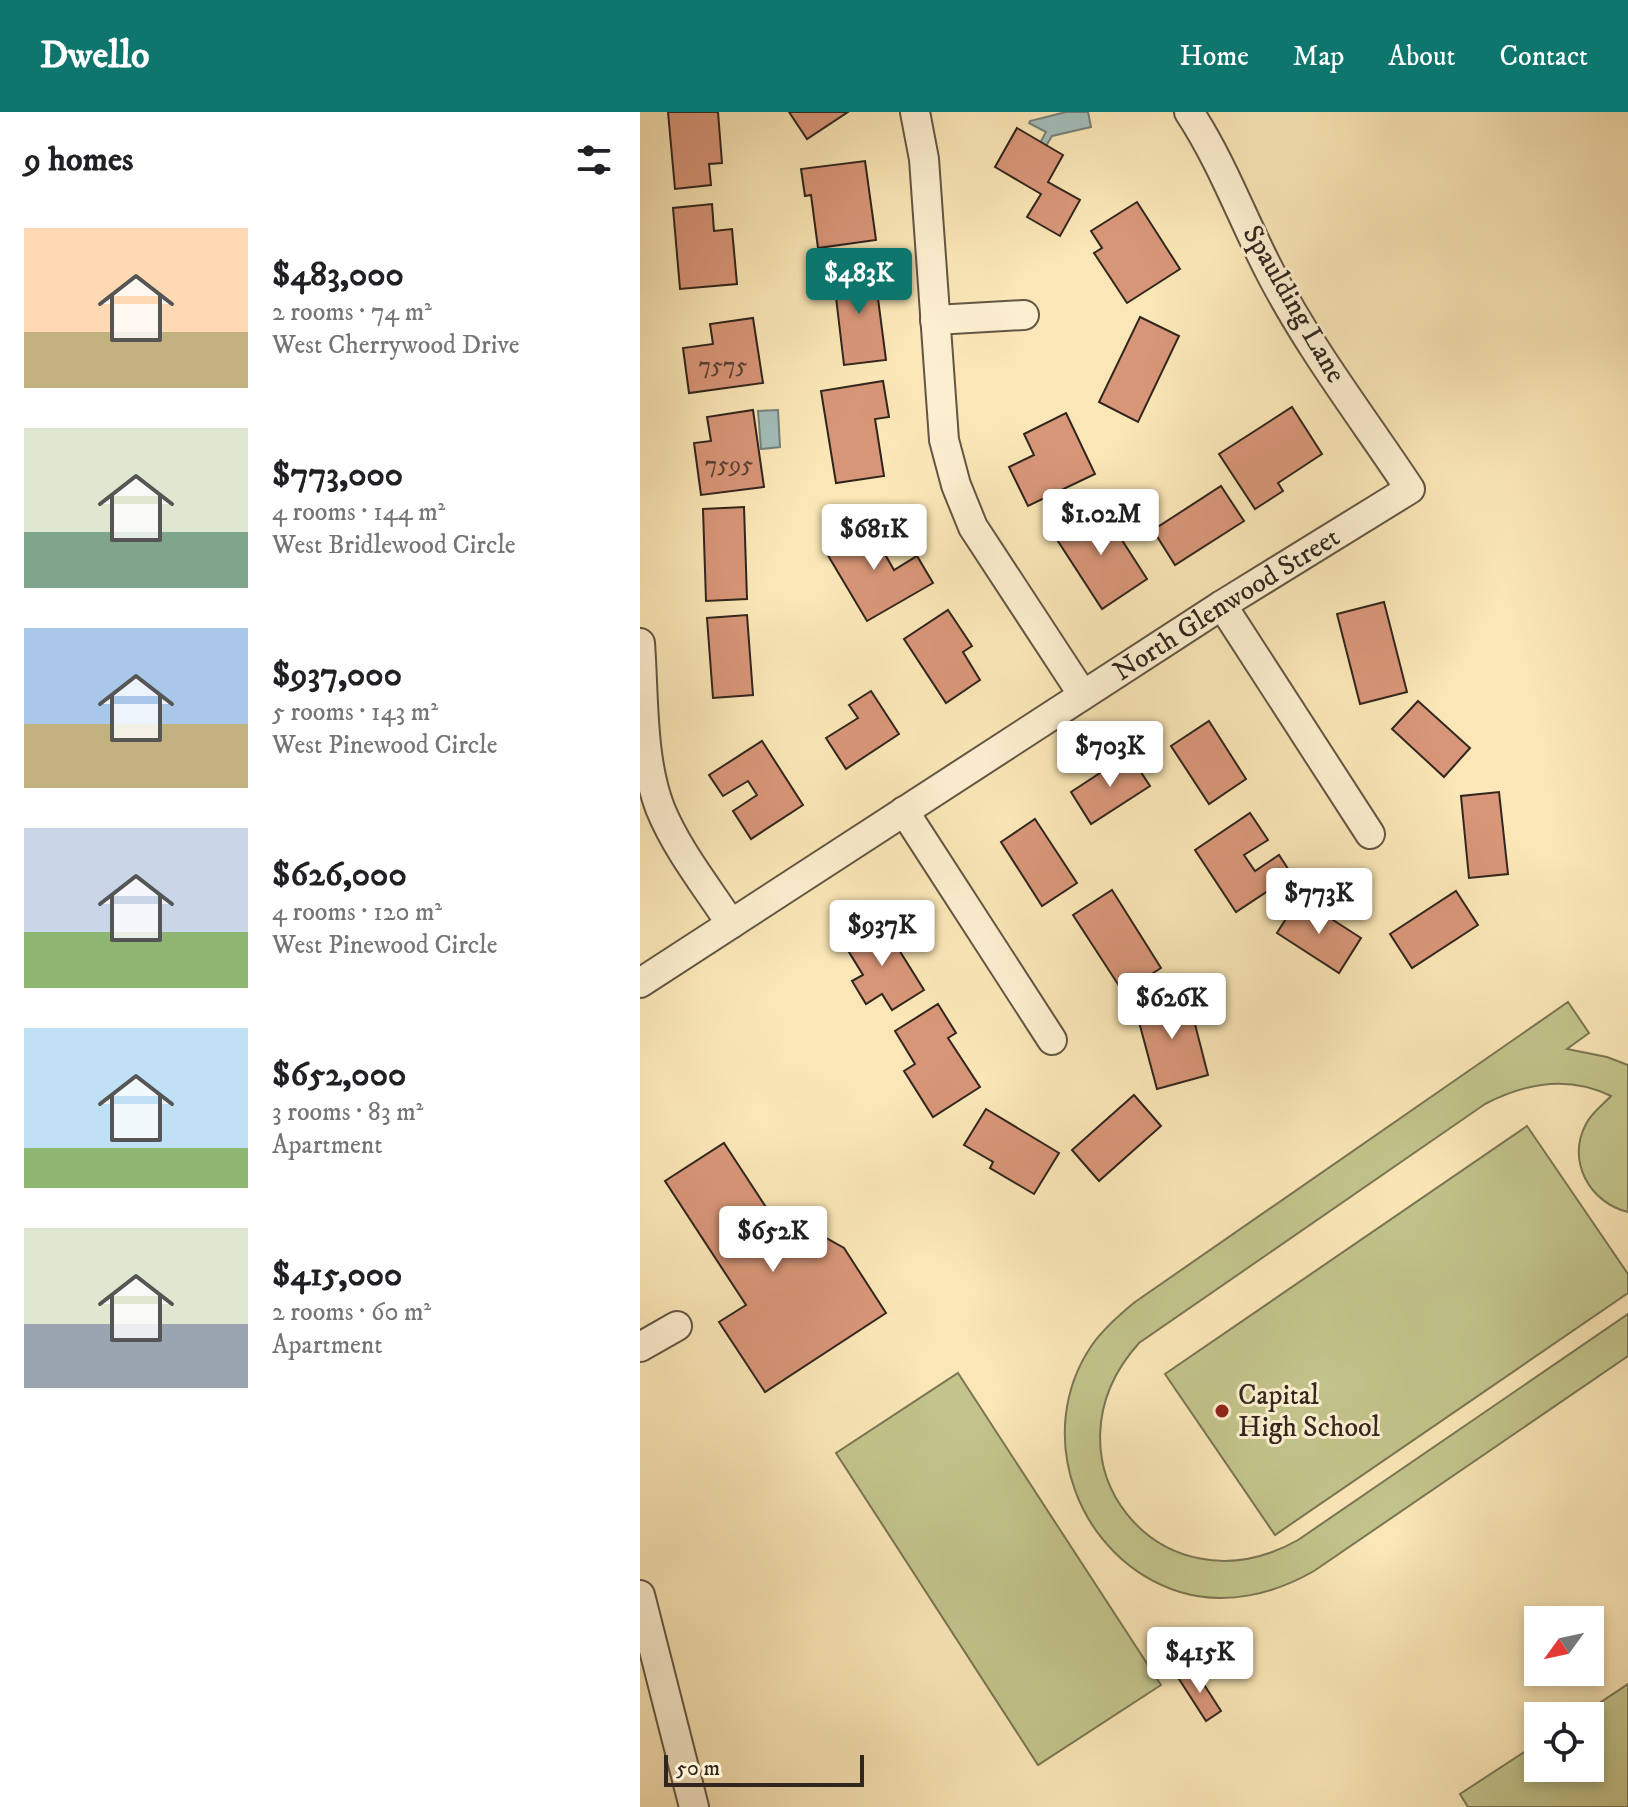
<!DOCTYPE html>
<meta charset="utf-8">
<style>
:root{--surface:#fff;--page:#f6f6f6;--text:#202124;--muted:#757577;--accent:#0f766e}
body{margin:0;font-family:"IM FELL DW Pica",serif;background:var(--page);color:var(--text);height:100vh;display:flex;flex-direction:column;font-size:30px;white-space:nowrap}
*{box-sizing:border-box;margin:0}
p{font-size:26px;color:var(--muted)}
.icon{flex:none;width:44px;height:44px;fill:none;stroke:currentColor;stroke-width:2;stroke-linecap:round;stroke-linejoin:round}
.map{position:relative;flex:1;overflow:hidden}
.side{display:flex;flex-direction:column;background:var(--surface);width:640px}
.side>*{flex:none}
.needle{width:52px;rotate:237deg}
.fabs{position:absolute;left:884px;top:1494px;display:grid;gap:16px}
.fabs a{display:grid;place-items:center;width:80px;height:80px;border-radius:0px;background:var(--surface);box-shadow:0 4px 12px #0003;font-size:40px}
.scale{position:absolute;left:24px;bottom:20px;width:200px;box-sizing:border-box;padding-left:8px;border:4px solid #31261e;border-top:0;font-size:22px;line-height:28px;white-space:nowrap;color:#31261e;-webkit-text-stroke:6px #fcefd0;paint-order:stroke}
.price{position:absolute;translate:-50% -68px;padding:0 18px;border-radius:8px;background:#fff;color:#222;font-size:26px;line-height:52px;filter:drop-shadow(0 2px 4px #0008)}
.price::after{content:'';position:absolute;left:50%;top:48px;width:24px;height:18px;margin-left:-12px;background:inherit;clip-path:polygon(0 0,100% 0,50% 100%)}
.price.active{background:var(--accent);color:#fff}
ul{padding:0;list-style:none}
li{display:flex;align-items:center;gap:24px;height:200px;padding:0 24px}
li span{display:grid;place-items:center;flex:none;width:224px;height:160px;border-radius:0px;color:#555}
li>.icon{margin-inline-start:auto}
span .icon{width:96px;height:96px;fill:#fffc;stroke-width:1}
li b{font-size:34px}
h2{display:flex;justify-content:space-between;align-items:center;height:96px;padding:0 24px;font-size:34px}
header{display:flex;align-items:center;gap:48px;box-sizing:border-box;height:112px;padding:0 40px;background:var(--accent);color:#fff}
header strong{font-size:38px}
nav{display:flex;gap:44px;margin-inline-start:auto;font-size:28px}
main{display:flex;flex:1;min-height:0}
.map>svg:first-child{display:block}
</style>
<header>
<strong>Dwello</strong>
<nav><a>Home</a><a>Map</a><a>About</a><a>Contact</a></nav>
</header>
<main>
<section class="side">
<h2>9 homes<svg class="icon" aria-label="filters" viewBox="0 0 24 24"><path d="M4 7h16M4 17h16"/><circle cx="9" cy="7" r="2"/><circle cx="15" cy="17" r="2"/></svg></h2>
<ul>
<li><span style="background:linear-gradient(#ffd9b3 65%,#c2b280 0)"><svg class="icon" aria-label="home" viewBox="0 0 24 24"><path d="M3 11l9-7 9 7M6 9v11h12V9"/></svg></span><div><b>$483,000</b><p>2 rooms · 74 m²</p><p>West Cherrywood Drive</p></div></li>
<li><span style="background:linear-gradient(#dfe7d0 65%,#7fa58c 0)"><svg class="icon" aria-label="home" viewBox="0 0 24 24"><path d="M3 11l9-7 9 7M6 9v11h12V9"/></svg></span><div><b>$773,000</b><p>4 rooms · 144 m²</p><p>West Bridlewood Circle</p></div></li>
<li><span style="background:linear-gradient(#a9c7e8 60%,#c2b280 0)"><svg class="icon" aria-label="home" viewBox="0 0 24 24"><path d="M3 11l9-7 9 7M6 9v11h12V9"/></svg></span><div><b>$937,000</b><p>5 rooms · 143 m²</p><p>West Pinewood Circle</p></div></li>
<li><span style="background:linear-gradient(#c9d6e8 65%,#8fb573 0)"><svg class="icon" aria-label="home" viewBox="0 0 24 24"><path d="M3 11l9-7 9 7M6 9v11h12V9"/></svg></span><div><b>$626,000</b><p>4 rooms · 120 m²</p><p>West Pinewood Circle</p></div></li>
<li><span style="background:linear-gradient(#bfe0f5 75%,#8fb573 0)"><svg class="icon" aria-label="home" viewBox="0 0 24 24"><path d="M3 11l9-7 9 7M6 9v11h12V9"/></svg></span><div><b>$652,000</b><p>3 rooms · 83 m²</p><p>Apartment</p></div></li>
<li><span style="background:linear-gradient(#dfe7d0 60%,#9aa5b1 0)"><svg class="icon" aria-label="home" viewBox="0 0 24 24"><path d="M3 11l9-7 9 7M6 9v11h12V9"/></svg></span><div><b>$415,000</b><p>2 rooms · 60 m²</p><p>Apartment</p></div></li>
</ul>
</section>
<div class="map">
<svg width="988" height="1695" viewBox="0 0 988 1695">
<rect width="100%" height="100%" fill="#fae6b6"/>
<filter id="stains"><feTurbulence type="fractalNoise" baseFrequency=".0025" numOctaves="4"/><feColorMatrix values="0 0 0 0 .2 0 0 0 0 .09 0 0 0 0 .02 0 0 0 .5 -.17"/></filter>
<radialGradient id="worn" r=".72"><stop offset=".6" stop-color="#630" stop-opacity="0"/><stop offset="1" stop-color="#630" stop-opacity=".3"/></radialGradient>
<g fill="#c2c48b" stroke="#7a7554" stroke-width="2">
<path d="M928,890l21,31 -22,16 40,8 21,8v147c-38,-9 -62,-51 -42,-88 6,-12 17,-19 25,-28 -43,-21 -86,-13 -126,8l-346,239c-105,117 21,275 159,197l330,-226v42l-314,215c-40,23 -88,35 -134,21 -102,-32 -149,-158 -88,-247 12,-17 27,-30 43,-43z"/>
<path d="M887,1014l101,148v19l-353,242 -110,-161z"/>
<path d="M318,1261l203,312 -123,80 -202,-312z"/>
<path d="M988,1572v123h-160l-8,-13 78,-51v25h52v-52h-10z"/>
</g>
<g fill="#a3bdb9" stroke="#75817b" stroke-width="2">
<path d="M426,0h22l3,15 -39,9 -6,10 -6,-3 6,-11 -17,-9 1,-2z"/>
<path d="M138,298l2,37 -19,2 -3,-38z"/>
</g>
<g fill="#d89678" stroke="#31261e" stroke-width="2">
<path d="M28,0h50l4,51 -13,1 2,21 -36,4z"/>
<path d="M149,0h59l-41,27z"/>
<path d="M377,16l46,27 -15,27 32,18 -20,36 -33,-19 14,-23 -46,-27z"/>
<path d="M225,49l11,79 -58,8 -7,-53 -6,1 -4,-27z"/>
<path d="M497,90l43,67 -53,34 -33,-50 8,-5 -11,-17z"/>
<path d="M72,92l2,27 18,-2 5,55 -57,5 -7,-81z"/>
<path d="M234,156l12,92 -42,5 -11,-93z"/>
<path d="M500,205l39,19 -41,86 -39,-20z"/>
<path d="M113,206l10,65 -74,10 -6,-45 30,-4 -3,-20z"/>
<path d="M243,269l6,36 -14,2 9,57 -48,7 -15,-92z"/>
<path d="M652,295l30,47 -44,29 5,8 -28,18 -36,-55z"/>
<path d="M113,298l11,77 -63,8 -7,-52 17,-2 -4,-24z"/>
<path d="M426,301l29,61 -67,32 -19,-39 25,-12 -10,-21z"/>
<path d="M581,374l23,35 -69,44 -22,-35z"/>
<path d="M460,394l47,73 -45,30 -48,-74z"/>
<path d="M104,395l3,92 -41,2 -3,-92z"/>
<path d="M226,409l28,49 23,-14 16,27 -66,38 -44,-74z"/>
<path d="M744,490l23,90 -47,12 -23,-90z"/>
<path d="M308,498l24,36 -9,6 17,28 -34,23 -42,-64z"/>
<path d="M107,503l6,80 -40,3 -6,-80z"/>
<path d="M231,579l28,43 -53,35 -20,-31 32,-20 -9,-13z"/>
<path d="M778,589l52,47 -26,29 -52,-48z"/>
<path d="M569,609l37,58 -37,25 -38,-58z"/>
<path d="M122,629l41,64 -52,34 -18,-28 24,-16 -9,-14 -25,15 -14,-21z"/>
<path d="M489,642l21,32 -59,38 -20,-32z"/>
<path d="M859,680l9,82 -39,4 -8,-82z"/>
<path d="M610,701l18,27 -24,15 11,16 24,-16 13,20 -56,37 -41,-62z"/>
<path d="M395,707l42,64 -35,23 -41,-64z"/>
<path d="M472,778l49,78 -38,24 -50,-77z"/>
<path d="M816,779l22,34 -66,43 -22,-34z"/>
<path d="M659,786l62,40 -22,35 -62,-40z"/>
<path d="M241,809l43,69 -32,20 -10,-16 -16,10 -14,-23 11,-6 -19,-31z"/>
<path d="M547,881l21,82 -51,14 -22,-82z"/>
<path d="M298,892l18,29 -8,5 32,49 -47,30 -29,-46 11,-7 -20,-33z"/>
<path d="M494,983l27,31 -62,55 -27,-31z"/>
<path d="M346,997l73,44 -25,41 -44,-26 3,-6 -29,-17z"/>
<path d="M84,1031l70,107 25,-16 25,14 42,65 -121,79 -46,-70 27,-17 -81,-124z"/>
<path d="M554,1557l27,42 -15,10 -27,-42z"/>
</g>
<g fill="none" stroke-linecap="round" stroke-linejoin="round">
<g stroke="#635644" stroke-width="32">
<g id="minor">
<path d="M275,0l9,47 20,281 12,45 17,42 110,168"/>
<path d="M295,208l89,-5"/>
<path d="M582,493l148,229"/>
<path d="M0,531c4,54 1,115 20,165 17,42 47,79 71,116"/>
<path d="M264,699l148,229"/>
<path id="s1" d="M0,871l582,-378 188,-116c-47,-71 -101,-141 -140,-217 -28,-54 -48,-110 -81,-160"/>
<path d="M0,1235l37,-21"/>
<path d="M0,1483l54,212"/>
</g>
</g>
<use href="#minor" stroke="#fcefd0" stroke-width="28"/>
</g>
<circle fill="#8f2418" stroke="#fcefd0" stroke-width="3" cx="582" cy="1299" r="8"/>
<g text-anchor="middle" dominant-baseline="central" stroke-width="6" stroke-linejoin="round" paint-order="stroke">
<g font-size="24" fill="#5b4234">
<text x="83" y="254">7575</text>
<text x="89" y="353">7595</text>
</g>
<g font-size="28" fill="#31261e" stroke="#fcefd0">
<text transform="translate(654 192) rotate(60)">Spaulding Lane</text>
<text stroke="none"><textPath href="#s1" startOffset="698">North Glenwood Street</textPath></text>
</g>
<g font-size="28" fill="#31261e" stroke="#fcefd0" text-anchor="start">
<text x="598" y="1283">Capital<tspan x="598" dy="32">High School</tspan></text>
</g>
</g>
<rect width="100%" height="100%" filter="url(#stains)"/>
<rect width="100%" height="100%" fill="url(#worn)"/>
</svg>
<div class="fabs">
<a><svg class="needle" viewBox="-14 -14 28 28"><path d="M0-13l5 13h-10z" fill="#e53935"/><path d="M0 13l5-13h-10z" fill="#757577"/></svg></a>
<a><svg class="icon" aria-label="locate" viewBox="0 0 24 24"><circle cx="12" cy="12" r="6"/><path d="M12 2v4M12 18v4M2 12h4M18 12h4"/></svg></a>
</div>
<div class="scale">50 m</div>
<b class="price active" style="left:219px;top:204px">$483K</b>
<b class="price" style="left:461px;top:445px">$1.02M</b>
<b class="price" style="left:234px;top:460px">$681K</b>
<b class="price" style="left:470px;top:677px">$703K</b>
<b class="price" style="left:679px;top:824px">$773K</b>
<b class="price" style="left:242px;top:856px">$937K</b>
<b class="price" style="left:532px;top:929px">$626K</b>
<b class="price" style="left:133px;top:1162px">$652K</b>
<b class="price" style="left:560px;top:1583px">$415K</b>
</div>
</main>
